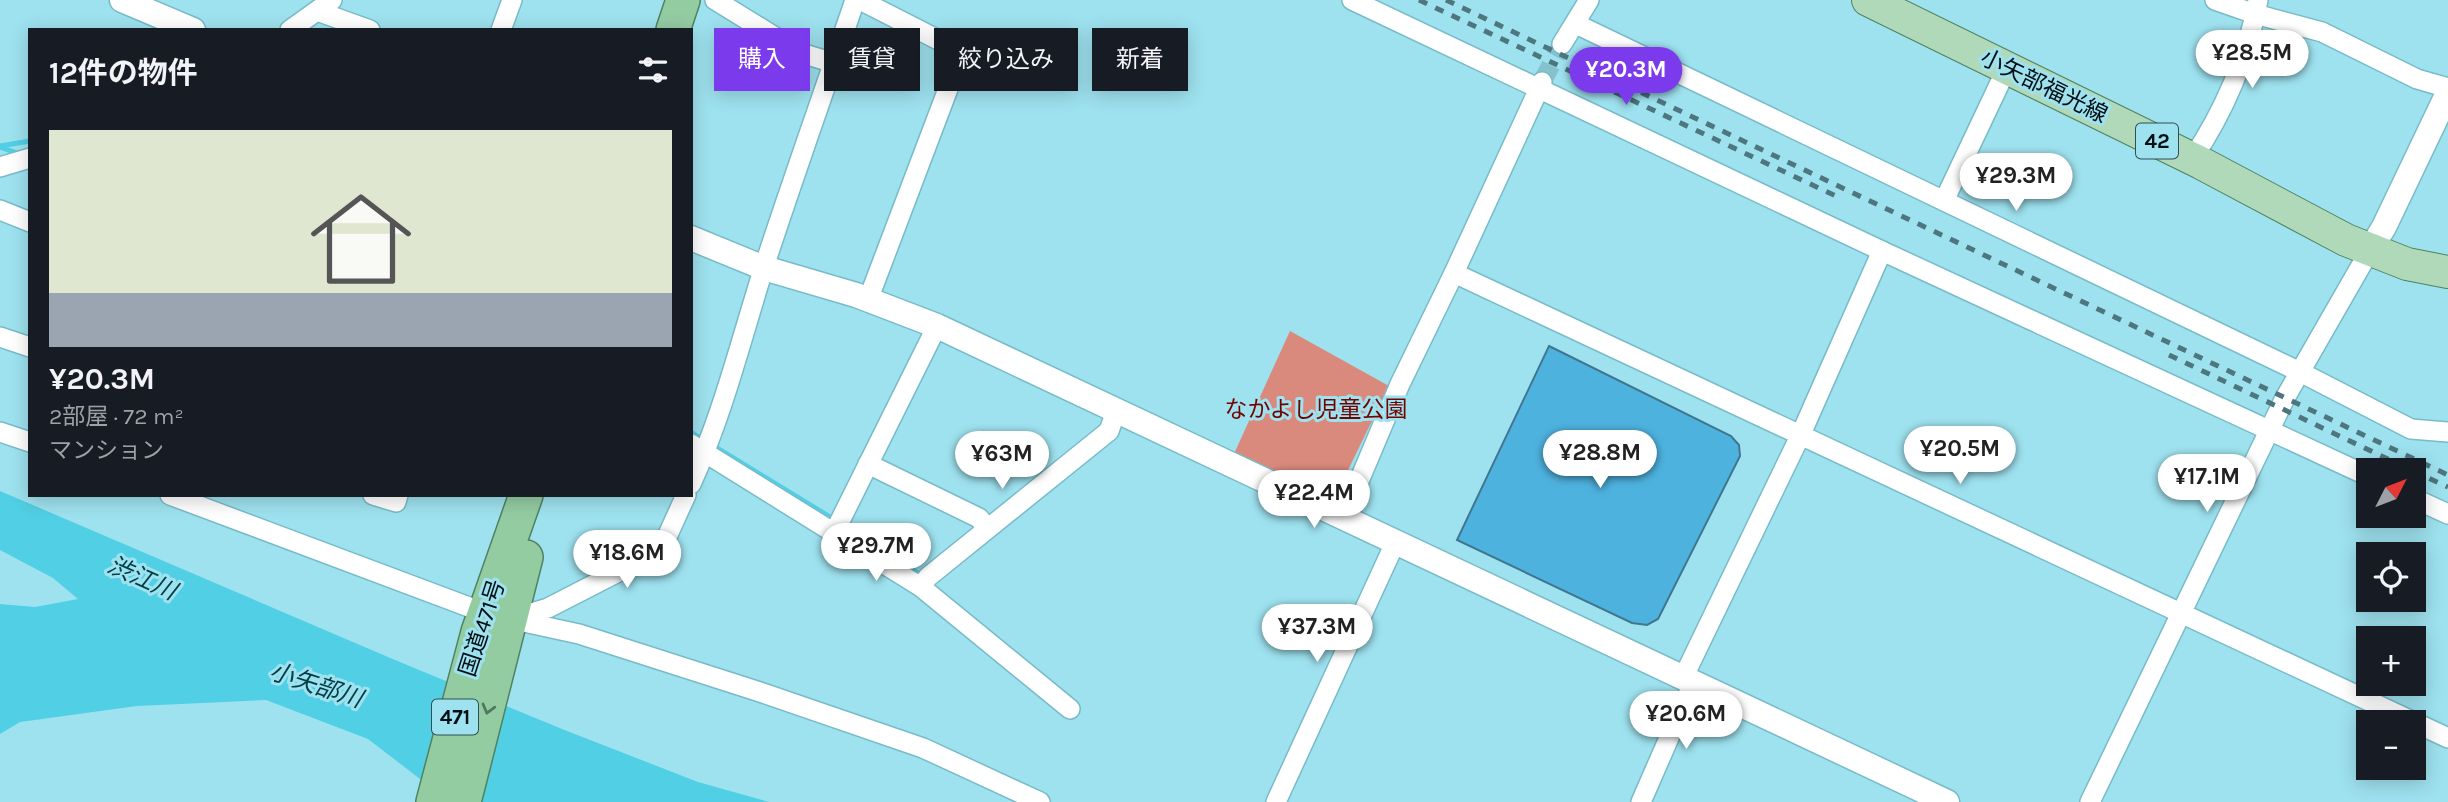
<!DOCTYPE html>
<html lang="ja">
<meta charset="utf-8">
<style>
:root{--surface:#171b24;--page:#242831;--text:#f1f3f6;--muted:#9ea1a6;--line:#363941;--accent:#7c3aed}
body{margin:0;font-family:Karla,"Noto Sans JP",sans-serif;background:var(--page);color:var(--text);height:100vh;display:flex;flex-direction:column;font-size:26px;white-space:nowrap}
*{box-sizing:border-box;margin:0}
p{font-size:23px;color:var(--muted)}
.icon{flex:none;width:38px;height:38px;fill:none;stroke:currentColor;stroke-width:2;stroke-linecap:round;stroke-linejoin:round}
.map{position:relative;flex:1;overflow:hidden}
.drawer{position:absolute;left:28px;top:28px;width:665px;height:469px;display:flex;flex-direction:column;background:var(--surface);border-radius:0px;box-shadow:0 4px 18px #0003}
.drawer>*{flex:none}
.hud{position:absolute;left:714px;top:28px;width:665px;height:63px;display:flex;gap:14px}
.needle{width:46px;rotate:48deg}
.controls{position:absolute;left:2356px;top:458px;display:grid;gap:14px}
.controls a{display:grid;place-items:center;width:70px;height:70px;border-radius:0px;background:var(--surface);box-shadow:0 4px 18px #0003;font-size:35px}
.price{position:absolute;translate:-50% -60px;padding:0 16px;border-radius:24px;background:#fff;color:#222;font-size:23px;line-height:46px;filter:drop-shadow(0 2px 4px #0008)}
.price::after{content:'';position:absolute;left:50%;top:42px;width:21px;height:16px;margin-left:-10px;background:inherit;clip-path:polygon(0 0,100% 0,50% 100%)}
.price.selected{background:var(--accent);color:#fff}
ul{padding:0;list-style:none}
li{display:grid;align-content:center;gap:14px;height:371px;padding:0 21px}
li+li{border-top:2px solid var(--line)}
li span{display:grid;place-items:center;height:217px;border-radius:0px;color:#555}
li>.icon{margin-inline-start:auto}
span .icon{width:126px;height:126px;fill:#fffc;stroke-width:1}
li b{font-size:30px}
h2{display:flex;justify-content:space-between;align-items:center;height:84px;padding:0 21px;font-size:30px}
.tag{padding:0 24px;border-radius:0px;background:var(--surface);box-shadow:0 4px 18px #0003;font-size:24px;line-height:63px}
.tag.selected{background:var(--accent);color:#fff}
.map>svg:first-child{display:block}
</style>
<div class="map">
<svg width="2448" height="802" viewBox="0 0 2448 802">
<rect width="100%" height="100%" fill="#9ee2ef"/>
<path fill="#da8a7c" d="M1290,331l99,55 -56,115 -100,-45z"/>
<path fill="#51cfe4" d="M0,491l395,169 172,71 131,51 71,20h-319l-82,-63 -102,-39 -129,6 -117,16 -20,12v-130l35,3 43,-8 -25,-21 -53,-28z"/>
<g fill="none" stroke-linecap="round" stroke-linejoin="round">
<g stroke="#51cfe4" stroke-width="5">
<path d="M0,146l30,-5"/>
<path d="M0,147l20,7"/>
<path d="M691,432l12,8"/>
<path d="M712,445l123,75"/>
<path d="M843,525l75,48"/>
</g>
</g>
<path fill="#4eb2df" stroke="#407690" stroke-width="2" d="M1549,346l182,90 8,9 1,11 -82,163 -11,6 -15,-2 -175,-83z"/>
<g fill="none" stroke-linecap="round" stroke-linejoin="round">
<path stroke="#86c2ce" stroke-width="19" stroke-dasharray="19 10" stroke-linecap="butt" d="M1542,82l20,-38"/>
<g stroke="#78bbc8" stroke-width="22">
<g id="minor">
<path d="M715,0l86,53 33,10"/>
<path d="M860,0l102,52 -94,248"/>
<path d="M1352,0l530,251"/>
<path d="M2215,0l40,14 67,18 95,47 31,9"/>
<path d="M317,11l53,19"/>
<path d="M1576,24l724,348 111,57 37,3"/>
<path d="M290,30l42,-30"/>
<path d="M501,30l11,-30"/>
<path d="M1562,44l27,-44"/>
<path d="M2192,159c32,-47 56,-103 66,-159"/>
<path d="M0,167l30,-9"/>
<path d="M1944,201l63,-133"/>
<path d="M0,210l30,12"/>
<path d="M1454,273l994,465"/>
<path d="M0,337l30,10"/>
<path d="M0,432l30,10"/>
<path d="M691,444l230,143 149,122"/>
<path d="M868,464l111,54 8,10"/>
<path d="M691,484c32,-70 50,-144 73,-217 29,-89 61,-178 91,-267"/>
<path d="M170,495l315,118"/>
<path d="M373,495l23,7 2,-7"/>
<path d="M2413,498l35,16"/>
<path d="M1343,519l57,-135 54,-111 88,-191"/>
<path d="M834,533l103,-207"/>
<path d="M921,587l7,-10 181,-146 7,-20"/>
<path d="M510,619l69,15 181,58 163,56 117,54"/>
<path d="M511,619l37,-11 113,-58 25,-55"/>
<path d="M1683,678l118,-244 81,-183 486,225"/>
<path d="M1276,802l119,-259"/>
<path d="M1641,802l52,-119"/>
<path d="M2090,802l195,-404 85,-148"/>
</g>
</g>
<g stroke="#78bbc8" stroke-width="27">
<g id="tertiary">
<path d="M122,0l71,30"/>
<path d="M691,238l73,30 92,27 81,31 1010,476"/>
<path d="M2370,250l14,-23 64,-134"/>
</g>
</g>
<g stroke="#4f8260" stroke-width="34">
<path id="primary" d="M1868,0l333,163 145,77 61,24 41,8"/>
</g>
<g stroke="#4f8260" stroke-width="36">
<g id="trunk">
<path d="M673,30l10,-30"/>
<path d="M433,802l45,-170 48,-137"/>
<path d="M464,802l62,-245"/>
</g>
</g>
<use href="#minor" stroke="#fff" stroke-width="19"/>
<use href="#tertiary" stroke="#fff" stroke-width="24"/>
<use href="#primary" stroke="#afd9b9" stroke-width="32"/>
<use href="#trunk" stroke="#94cca2" stroke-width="33"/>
<g stroke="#4d767f" stroke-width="5" stroke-dasharray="9 9" stroke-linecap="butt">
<path d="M1419,0l419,197"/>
<path d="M1446,0l1002,475"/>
<path d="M2169,355l244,116"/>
<path d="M2413,471l35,16"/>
</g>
</g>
<defs><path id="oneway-chevron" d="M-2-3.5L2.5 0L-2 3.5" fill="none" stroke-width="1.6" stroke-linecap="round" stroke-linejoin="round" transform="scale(1.75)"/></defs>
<use stroke="#517762" href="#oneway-chevron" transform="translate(488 709) rotate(105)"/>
<g text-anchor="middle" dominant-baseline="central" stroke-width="6" stroke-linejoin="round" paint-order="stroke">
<g fill="#9ee2ef" stroke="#2f4e55" stroke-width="2">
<rect x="2136" y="123.5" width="42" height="35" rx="5"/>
<rect x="432" y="699.5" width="46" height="35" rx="5"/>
</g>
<g font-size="21" font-weight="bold" fill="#000f13">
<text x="2157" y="141">42</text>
<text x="455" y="717">471</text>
</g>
<g font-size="23" fill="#000f13" stroke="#9ee2ef">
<text transform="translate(2044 86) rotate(26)">小矢部福光線</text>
<text transform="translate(482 628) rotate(-72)">国道471号</text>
</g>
<g font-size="23" fill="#740300" stroke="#9ee2ef">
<text x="1316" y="409">なかよし児童公園</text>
</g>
<g font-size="24" font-style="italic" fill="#013e46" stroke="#9ee2ef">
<text transform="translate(142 578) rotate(24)">渋江川</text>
<text transform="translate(316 685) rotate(18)">小矢部川</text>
</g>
</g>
</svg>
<div class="controls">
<a><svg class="needle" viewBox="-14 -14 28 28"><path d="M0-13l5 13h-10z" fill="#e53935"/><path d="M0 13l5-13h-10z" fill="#9ea1a6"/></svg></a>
<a><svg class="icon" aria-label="locate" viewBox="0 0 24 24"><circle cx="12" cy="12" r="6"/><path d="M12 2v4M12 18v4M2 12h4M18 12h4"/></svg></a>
<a>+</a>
<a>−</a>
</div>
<b class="price" style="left:2252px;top:90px">¥28.5M</b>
<b class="price selected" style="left:1626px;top:107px">¥20.3M</b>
<b class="price" style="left:2016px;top:213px">¥29.3M</b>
<b class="price" style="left:1960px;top:486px">¥20.5M</b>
<b class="price" style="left:1600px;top:490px">¥28.8M</b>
<b class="price" style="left:1002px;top:491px">¥63M</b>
<b class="price" style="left:2207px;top:514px">¥17.1M</b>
<b class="price" style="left:1314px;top:530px">¥22.4M</b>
<b class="price" style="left:876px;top:583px">¥29.7M</b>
<b class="price" style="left:627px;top:590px">¥18.6M</b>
<b class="price" style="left:1317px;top:664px">¥37.3M</b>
<b class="price" style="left:1686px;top:751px">¥20.6M</b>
<div class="hud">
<a class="tag selected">購入</a>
<a class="tag">賃貸</a>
<a class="tag">絞り込み</a>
<a class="tag">新着</a>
</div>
<section class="drawer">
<h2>12件の物件<svg class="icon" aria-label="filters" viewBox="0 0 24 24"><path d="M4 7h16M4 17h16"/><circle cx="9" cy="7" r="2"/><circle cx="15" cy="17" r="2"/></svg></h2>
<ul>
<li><span style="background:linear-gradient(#dfe7d0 75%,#9aa5b1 0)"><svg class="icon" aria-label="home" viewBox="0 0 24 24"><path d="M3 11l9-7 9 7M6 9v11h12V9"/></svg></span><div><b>¥20.3M</b><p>2部屋 · 72 m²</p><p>マンション</p></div></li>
</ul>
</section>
</div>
